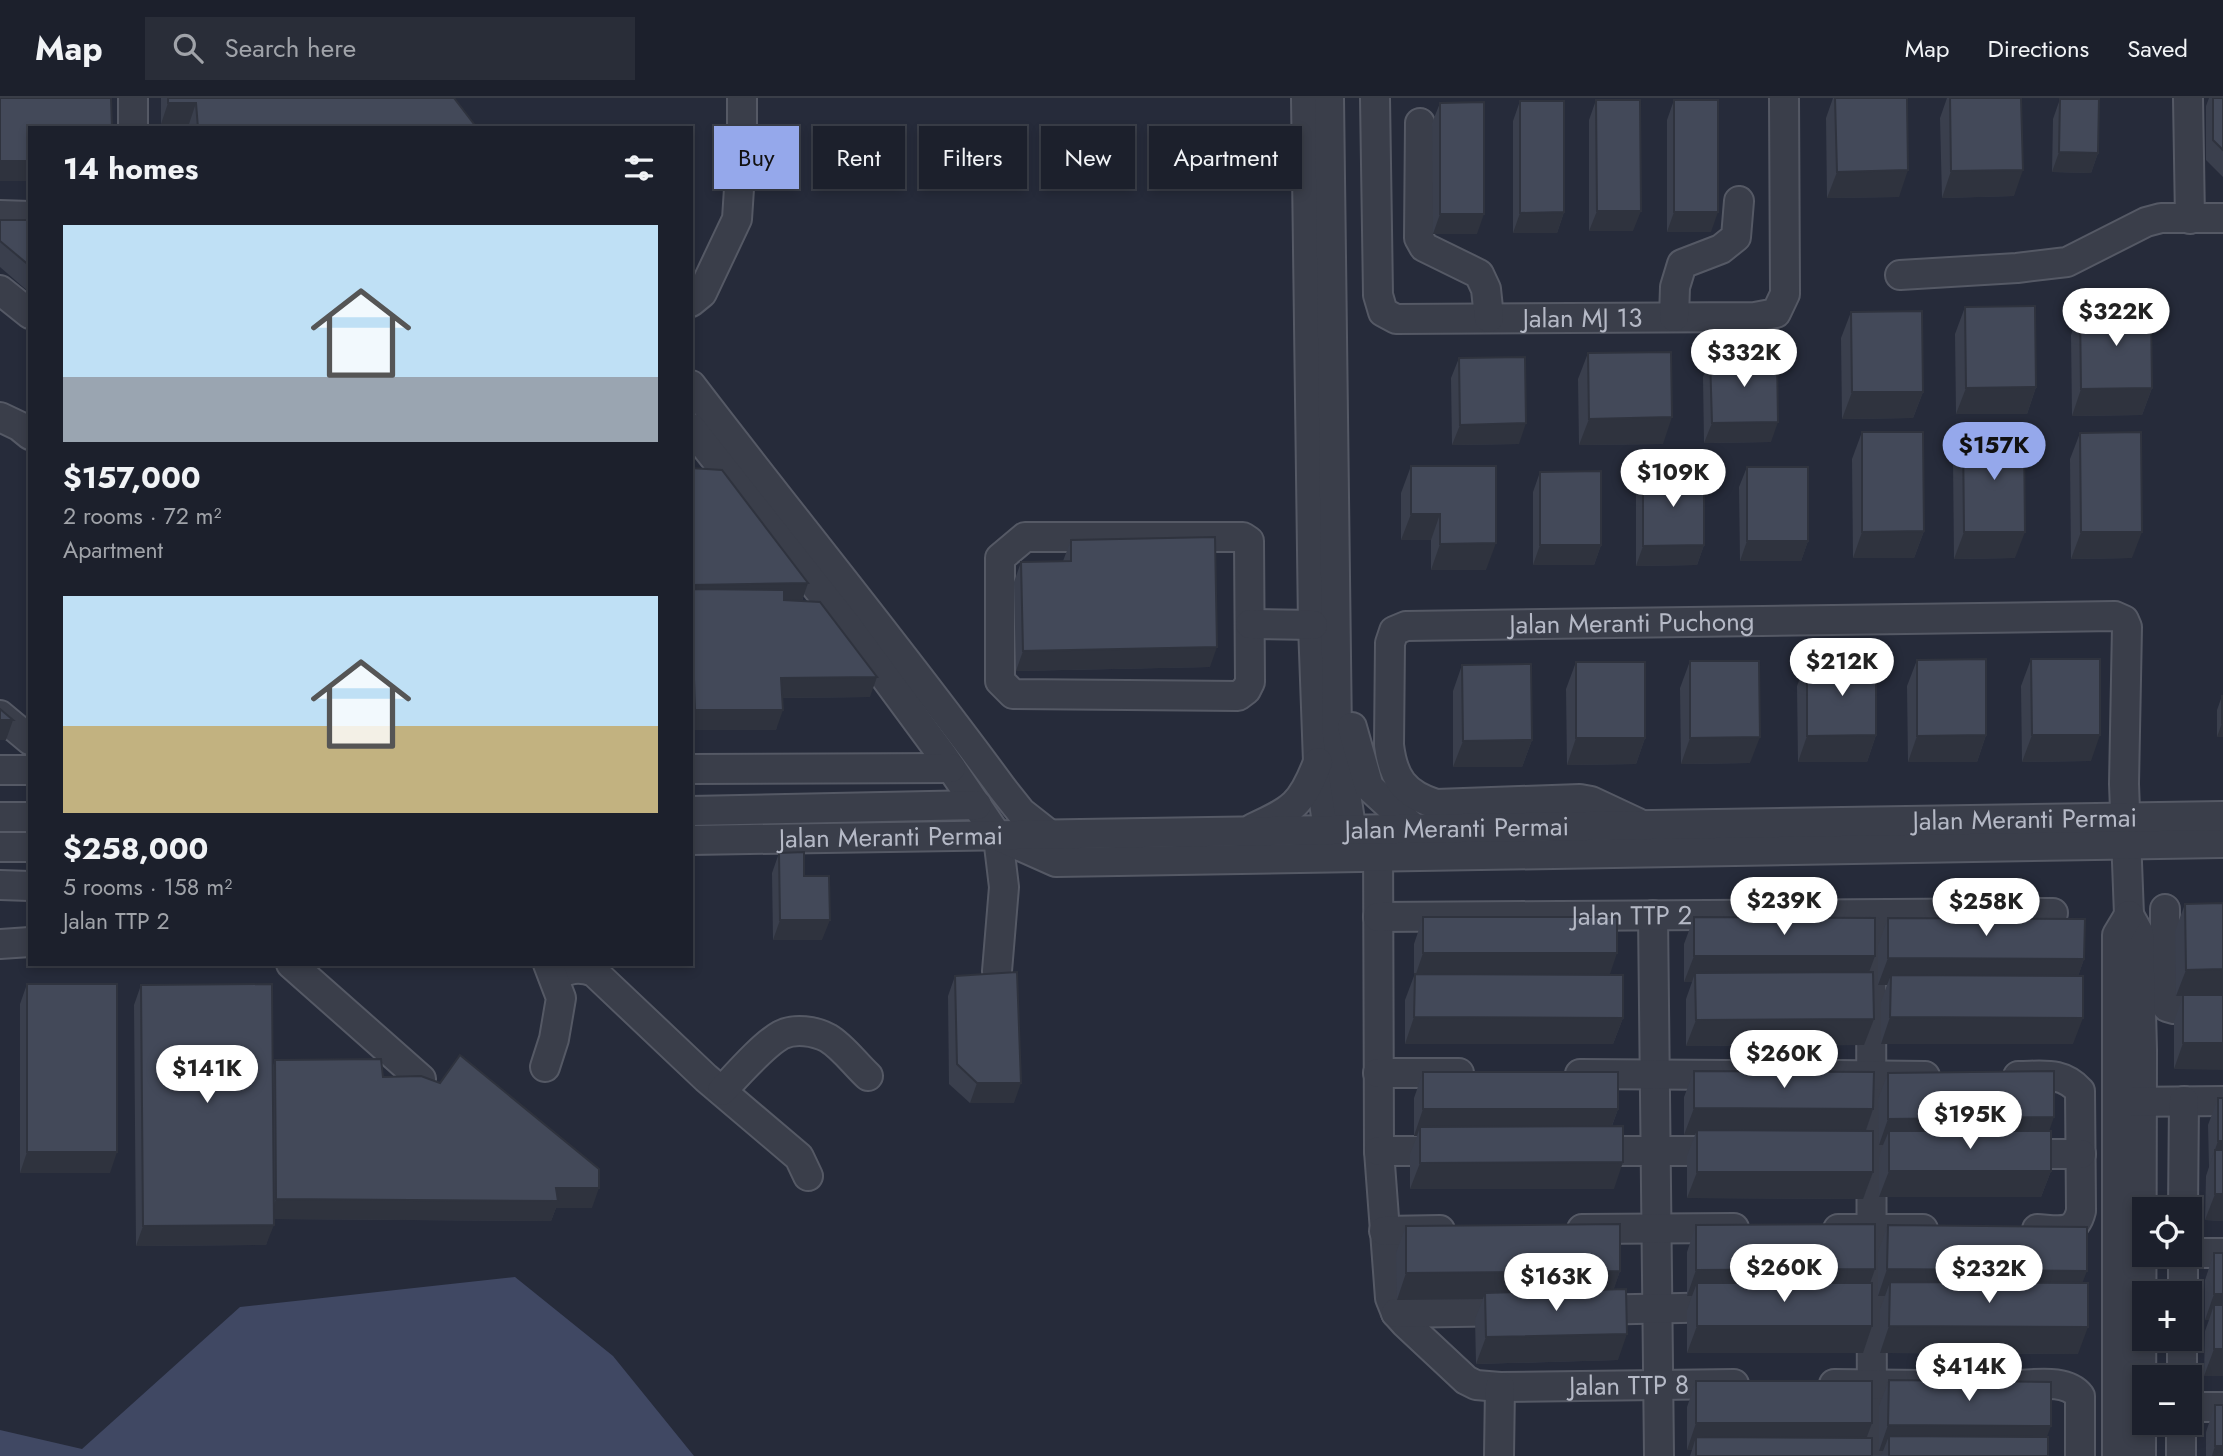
<!DOCTYPE html>
<meta charset="utf-8">
<style>
:root{--surface:#1c202c;--page:#292d38;--text:#f1f3f6;--muted:#a0a3a9;--line:#3a3e48;--accent:#95a8eb}
body{margin:0;font-family:Jost,sans-serif;background:var(--page);color:var(--text);height:100vh;display:flex;flex-direction:column;font-size:26px;white-space:nowrap}
*{box-sizing:border-box;margin:0}
p{font-size:23px;color:var(--muted)}
.icon{flex:none;width:38px;height:38px;fill:none;stroke:currentColor;stroke-width:2;stroke-linecap:round;stroke-linejoin:round}
.map{position:relative;flex:1;overflow:hidden}
.drawer{position:absolute;left:28px;top:28px;width:665px;height:840px;display:flex;flex-direction:column;background:var(--surface);border-radius:0px;box-shadow:0 4px 10px #0003,0 0 0 2px var(--line)}
.drawer>*{flex:none}
.hud{position:absolute;left:714px;top:28px;width:665px;height:63px;display:flex;gap:14px}
.controls{position:absolute;left:2132px;top:1099px;display:grid;gap:14px}
.controls a{display:grid;place-items:center;width:70px;height:70px;border-radius:0px;background:var(--surface);box-shadow:0 4px 10px #0003,0 0 0 2px var(--line);font-size:35px}
.price{position:absolute;translate:-50% -60px;padding:0 16px;border-radius:24px;background:#fff;color:#222;font-size:23px;line-height:46px;filter:drop-shadow(0 2px 4px #0008)}
.price::after{content:'';position:absolute;left:50%;top:42px;width:21px;height:16px;margin-left:-10px;background:inherit;clip-path:polygon(0 0,100% 0,50% 100%)}
.price.current{background:var(--accent);color:#111}
ul{padding:0;list-style:none}
li{display:grid;align-content:center;gap:14px;height:371px;padding:0 35px}
li span{display:grid;place-items:center;height:217px;border-radius:0px;color:#555}
li>.icon{margin-inline-start:auto}
span .icon{width:126px;height:126px;fill:#fffc;stroke-width:1}
li b{font-size:30px}
h2{display:flex;justify-content:space-between;align-items:center;height:84px;padding:0 35px;font-size:30px}
.tag{padding:0 24px;border-radius:0px;background:var(--surface);box-shadow:0 4px 10px #0003,0 0 0 2px var(--line);font-size:24px;line-height:63px}
.tag.current{background:var(--accent);color:#111}
header{display:flex;align-items:center;gap:42px;box-sizing:border-box;height:98px;padding:0 35px;background:var(--surface);border-bottom:2px solid var(--line)}
header strong{font-size:33px}
nav{display:flex;gap:38px;margin-inline-start:auto;font-size:24px}
.search{width:490px;height:63px;background:var(--page);display:flex;align-items:center;gap:18px;box-sizing:border-box;padding:0 24px;border-radius:0px;color:var(--muted);font-size:26px}
.map>svg:first-child{display:block}
</style>
<header>
<strong>Map</strong>
<div class="search"><svg class="icon" aria-label="search" viewBox="0 0 24 24"><circle cx="10" cy="10" r="6"/><path d="M15 15l6 6"/></svg>Search here</div>
<nav><a>Map</a><a>Directions</a><a>Saved</a></nav>
</header>
<div class="map">
<svg width="2223" height="1358" viewBox="0 0 2223 1358">
<rect width="100%" height="100%" fill="#262b3a"/>
<path fill="#404863" d="M515,1179l98,79 81,100h-694v-26l82,19 158,-142z"/>
<g fill="none" stroke-linecap="round" stroke-linejoin="round">
<g stroke="#555965" stroke-width="32">
<g id="minor">
<path d="M133,0v30"/>
<path d="M1306,0l7,527 5,137 13,88"/>
<path d="M1329,0l8,638 17,110"/>
<path id="s1" d="M1375,0l3,197 5,17 13,7 359,-2 21,-4 9,-19 -1,-196"/>
<path d="M2188,0l2,121"/>
<path d="M1420,25l-1,115 5,9 55,27 7,15 3,29"/>
<path d="M0,117l30,1"/>
<path d="M1900,177l117,-7 50,-6 79,-40 15,-4h62"/>
<path d="M0,192l30,24"/>
<path d="M691,204l11,-9 35,-74 5,-76v-45"/>
<path d="M1674,219l1,-30 7,-23 39,-15 15,-12 3,-36"/>
<path d="M691,287c103,135 211,266 311,403l19,24 28,22"/>
<path d="M0,319l19,9 11,9"/>
<path d="M691,330l157,199 95,129 55,81 6,50 -7,84"/>
<path d="M1025,439h218l6,4 1,141 -4,8 -8,6 -225,-2 -13,-13v-123z"/>
<path d="M1250,526l63,1"/>
<path d="M0,617l30,25"/>
<path d="M1352,629l17,60 47,43"/>
<path d="M691,671l260,-1"/>
<path d="M0,672h30"/>
<path d="M691,713l286,-6"/>
<path d="M0,719h30"/>
<path id="s2" d="M1638,725l-47,-22 -11,-2 -144,5c-32,-10 -43,-26 -47,-59l1,-102 4,-12 12,-5 709,-10 9,4 3,7 -3,157 5,131"/>
<path d="M1253,730c40,-18 49,-24 65,-66"/>
<path id="s3" d="M1378,732l1,321 11,147 6,15 9,10 61,57 10,5 24,2 234,-3"/>
<path d="M1004,741l52,23 1167,-19"/>
<path id="s4" d="M691,742l1532,-24"/>
<path d="M0,749h30"/>
<path d="M0,787l30,1"/>
<path d="M2165,811v91l2,7 7,2h49"/>
<path d="M1653,817l6,541"/>
<path d="M2129,817l10,18 3,117 -1,406"/>
<path id="s5" d="M1378,819l675,-4"/>
<path d="M1871,832l1,526"/>
<path d="M0,846l30,-2"/>
<path d="M291,866l130,115"/>
<path d="M553,878c16,-7 25,-10 41,-4l112,106 93,79 9,19"/>
<path d="M545,969l9,-28 7,-41 -13,-34"/>
<path d="M1378,975h81"/>
<path d="M1580,976l149,1"/>
<path d="M1836,977l89,1"/>
<path d="M2018,978c25,0 44,-5 62,15l1,120c-6,25 -23,19 -44,18"/>
<path d="M722,993c15,-16 41,-46 59,-56 14,-7 34,-4 47,3 15,9 27,26 40,38"/>
<path d="M2124,1004l99,-1"/>
<path d="M1379,1053h71"/>
<path d="M1585,1053h141"/>
<path d="M2012,1056h69"/>
<path d="M2183,1111l1,-108"/>
<path d="M1582,1131l152,-1"/>
<path d="M1838,1131h85"/>
<path d="M1384,1133l56,-1"/>
<path d="M2189,1155h34"/>
<path d="M2183,1195v-38"/>
<path d="M1836,1205h85"/>
<path d="M1591,1212l134,-3"/>
<path d="M1396,1215l119,-2"/>
<path d="M2182,1279v-38"/>
<path d="M1834,1286l89,1"/>
<path d="M2013,1287c20,0 53,-7 67,11v60"/>
<path d="M2189,1309h34"/>
<path d="M1499,1358l1,-69"/>
<path d="M2117,1358v-521l12,-20"/>
<path d="M2181,1358v-33"/>
</g>
</g>
<use href="#minor" stroke="#3a3e4a" stroke-width="28"/>
</g>
<g fill="#3a3f4d">
<path d="M161,0h293l23,30h-288v-4h-28z"/>
<path d="M1833,0h74l-8,99 -72,1 -1,-80z"/>
<path d="M1947,0h74l-7,98 -72,2 -2,-80z"/>
<path d="M2209,0h14v79l-17,-17v-54z"/>
<path d="M2060,1l38,54 -7,20 -39,-1 1,-53z"/>
<path d="M1596,2l37,131h-44v-111z"/>
<path d="M1674,2l37,132h-44v-112z"/>
<path d="M1520,3l44,111 -7,21h-44v-112z"/>
<path d="M1440,5l37,131h-44l-1,-111z"/>
<path d="M0,122h30v73l-30,-26z"/>
<path d="M1965,209l71,80 -9,27h-71l-1,-80z"/>
<path d="M2080,211l72,79 -10,27 -70,1 -1,-81z"/>
<path d="M1851,214l72,80 -10,26 -71,1 -1,-81z"/>
<path d="M1588,255l75,91 -84,1 -1,-66z"/>
<path d="M1710,259l61,85 -67,1 -1,-66z"/>
<path d="M1459,260l60,86 -67,1 -1,-67z"/>
<path d="M1862,334l62,99 -10,27h-61l-1,-99z"/>
<path d="M1963,335l52,125 -61,1 -1,-100z"/>
<path d="M2080,335l52,125 -61,1 -1,-100z"/>
<path d="M1411,368l75,104h-55v-30h-30v-47z"/>
<path d="M1747,369l61,74 -7,20h-61l-1,-74z"/>
<path d="M691,370l117,115 -6,18 68,96 -88,1 -6,32h-85z"/>
<path d="M1540,374l61,73 -7,20h-61v-73z"/>
<path d="M1643,374l61,73 -7,20 -61,1v-74z"/>
<path d="M1071,442l139,127 -194,4 -2,-89 7,-20 42,-1z"/>
<path d="M2031,561l60,102 -69,1 -1,-76z"/>
<path d="M1807,562l69,75 -9,27h-69l-1,-76z"/>
<path d="M1917,562l69,75 -9,27h-69l-1,-76z"/>
<path d="M1690,563l60,102 -69,1 -1,-76z"/>
<path d="M1576,564l69,76 -9,26 -69,1 -1,-76z"/>
<path d="M1462,567l70,75 -10,27h-69v-76z"/>
<path d="M2222,598l1,41h-6v-27z"/>
<path d="M779,755l25,23 18,64h-49l-1,-67z"/>
<path d="M2185,806l38,91 -49,74v-48l9,-25h-7l-1,-65z"/>
<path d="M1423,819l187,58 13,43 -10,26h-208v-44l9,-24v-32z"/>
<path d="M1694,819l175,55 -5,73 -178,1v-47l6,-17h-8v-38z"/>
<path d="M1888,820l196,41 -6,17 -5,68h-192v-42l6,-17h-9v-40z"/>
<path d="M955,878l59,127h-44l-21,-19 -1,-88z"/>
<path d="M27,886l83,189h-90v-169z"/>
<path d="M141,887l131,83 3,-8 108,17 209,131h-36l-5,13 -277,-2 -8,26 -130,1 -2,-241z"/>
<path d="M1694,973l179,38 -7,22 7,41 -10,27 -176,-1v-42l8,-21h-11v-38z"/>
<path d="M1423,974l195,37 -6,17 2,63h-204v-35l7,-18h-3v-38z"/>
<path d="M1888,975l161,58 2,40 -10,26h-162v-40l4,-12h-4l-1,-46z"/>
<path d="M2218,1000h5v123l-18,-1 1,-44 3,-9 -1,-42z"/>
<path d="M1696,1127l174,58 2,43 -9,27h-176v-43l5,-14h-5v-44z"/>
<path d="M1888,1127l194,58 -4,71 -198,-1v-44l5,-13h-7v-44z"/>
<path d="M1406,1128l214,45 -7,19 5,70 -142,4 -1,-45 8,-20 -86,1 -1,-47z"/>
<path d="M2214,1155h9v123h-19l1,-45 4,-11h-4v-40z"/>
<path d="M1889,1282l158,57 1,19h-167l2,-5h-4v-45z"/>
<path d="M1696,1283l176,42 -6,15 6,18h-182l2,-6h-5v-43z"/>
<path d="M2215,1307l8,51h-17v-24z"/>
</g>
<g fill="#2f333e">
<path d="M168,5h28l-7,21h-28z"/>
<path d="M2059,54l39,1 -7,20 -39,-1z"/>
<rect x="0" y="63" width="30" height="20"/>
<path d="M1908,72l-9,27 -72,1 10,-26z"/>
<path d="M2023,72l-9,26 -72,2 9,-27z"/>
<path d="M1597,113h44l-8,20h-44z"/>
<path d="M1564,114l-7,21h-44l7,-20z"/>
<path d="M1674,114h44l-7,20h-44z"/>
<path d="M1440,116h44l-7,20h-44z"/>
<path d="M2036,289l-9,27h-71l10,-26z"/>
<path d="M2152,290l-10,27 -70,1 9,-27z"/>
<path d="M1852,294h71l-10,26 -71,1z"/>
<path d="M1672,319l-9,27 -84,1 10,-26z"/>
<path d="M1778,324l-7,20 -67,1 8,-20z"/>
<path d="M1526,325l-7,21 -67,1 8,-20z"/>
<path d="M1411,416h29l-9,26h-30z"/>
<path d="M1924,433l-10,27h-61l9,-26z"/>
<path d="M1964,434h61l-10,26 -61,1z"/>
<path d="M2081,434h61l-10,26 -61,1z"/>
<path d="M1747,443h61l-7,20h-61z"/>
<path d="M1496,445l-10,27h-55l9,-26z"/>
<path d="M1540,447h61l-7,20h-61z"/>
<path d="M1704,447l-7,20 -61,1 7,-20z"/>
<path d="M808,485l-7,20 -110,2v-20z"/>
<path d="M1217,549l-7,20 -194,4 7,-20z"/>
<path d="M877,579l-7,20 -96,1 7,-20z"/>
<path d="M695,612h88l-7,20h-85v-10z"/>
<path d="M0,622h13l-7,20h-6z"/>
<path d="M2222,625h1v14h-6z"/>
<path d="M1876,637l-9,27h-69l9,-26z"/>
<path d="M1986,637l-9,27h-69l9,-26z"/>
<path d="M2032,637h68l-9,26 -69,1z"/>
<path d="M1760,639l-10,26 -69,1 9,-26z"/>
<path d="M1576,640h69l-9,26 -69,1z"/>
<path d="M1532,642l-10,27h-69l10,-26z"/>
<path d="M780,822h50l-8,20h-49z"/>
<path d="M1423,855h194l-9,27 -193,-3z"/>
<path d="M1694,858h181l-10,27 -170,-10 -3,9h-8z"/>
<path d="M1888,860l196,1 -9,27 -184,-11 -4,10h-9z"/>
<path d="M2223,871v26l-47,1 10,-26z"/>
<path d="M1414,919l209,1 -10,26h-208z"/>
<path d="M1890,919l193,1 -10,26h-192z"/>
<path d="M1874,921l-10,26 -178,1 10,-26z"/>
<path d="M2183,945h40v27l-49,-1z"/>
<path d="M977,985h44l-7,20h-44z"/>
<path d="M1694,1010l179,1 -9,27 -167,-6 -2,5h-11z"/>
<path d="M1423,1011h195l-10,27 -188,-9 -3,9h-3z"/>
<path d="M2054,1019l-9,26 -156,-12 -6,14h-4l9,-26z"/>
<path d="M2218,1043h5v26l-8,-17 -6,17z"/>
<path d="M27,1054h90l-7,21h-90z"/>
<path d="M1623,1064l-9,27h-204l10,-26z"/>
<path d="M1889,1073h162l-10,26h-162z"/>
<path d="M1697,1074h176l-10,27 -176,-1z"/>
<path d="M556,1090h43l-7,20h-36l-5,13 -282,-2 7,-20z"/>
<path d="M2215,1096h8v27l-18,-1z"/>
<path d="M274,1127l-8,20 -130,1 7,-20z"/>
<path d="M1875,1171l-9,26 -169,-12 -5,13h-5l9,-26z"/>
<path d="M1887,1171l200,2 -10,26 -187,-15 -5,14h-7z"/>
<path d="M1620,1173l-9,27 -126,-5 -2,6 -86,1 9,-27z"/>
<path d="M2214,1196h9v26l-9,-15 -5,15h-4z"/>
<path d="M1697,1228h175l-9,27h-176z"/>
<path d="M1889,1228l199,1 -10,27 -198,-1z"/>
<path d="M1627,1236l-9,26 -142,4 10,-27z"/>
<path d="M2214,1251h9v27h-19z"/>
<path d="M1696,1325h176l-10,27 -166,-13 -4,13h-5z"/>
<path d="M1888,1327l163,1 -10,27 -152,-17 -6,15h-4z"/>
<path d="M2215,1348h8v10h-11z"/>
</g>
<g fill="#434959" stroke="#2f333e" stroke-width="2">
<path d="M0,0h111l1,30h-82v33h-30z"/>
<path d="M168,0h286l23,30h-279l-2,-25h-28z"/>
<path d="M1835,0h72l1,72 -71,2z"/>
<path d="M1950,0h71l2,72 -72,1z"/>
<path d="M2213,0h10v52l-10,-10z"/>
<path d="M2060,1h39l-1,54 -39,-1z"/>
<path d="M1596,2h44l1,111h-44z"/>
<rect x="1674" y="2" width="44" height="112"/>
<path d="M1520,3h44v111l-44,1z"/>
<path d="M1484,4v112h-44v-111z"/>
<path d="M0,122h30v46l-30,-25z"/>
<path d="M2035,208l1,81 -70,1 -1,-81z"/>
<path d="M2151,210l1,80 -71,1 -1,-80z"/>
<path d="M1922,213l1,81h-71l-1,-80z"/>
<path d="M1671,254l1,65 -83,2 -1,-66z"/>
<path d="M1777,258l1,66 -66,1 -2,-66z"/>
<path d="M1525,259l1,66 -66,2 -1,-67z"/>
<path d="M1862,334h61l1,99 -62,1z"/>
<path d="M2024,334l1,100h-61l-1,-99z"/>
<path d="M2141,334l1,100h-61l-1,-99z"/>
<path d="M1411,368h85v77l-56,1v-30h-29z"/>
<rect x="1747" y="369" width="61" height="74"/>
<path d="M691,370l31,2 86,113 -117,2z"/>
<path d="M1601,373v74h-61v-73z"/>
<path d="M1643,374h61v73l-61,1z"/>
<path d="M1215,439l2,110 -194,4 -2,-89 50,-1v-21z"/>
<path d="M691,491l93,1v10l36,2 57,75 -96,1 2,32h-88z"/>
<path d="M1876,561v76l-69,1v-76z"/>
<path d="M1986,561v76l-69,1v-76z"/>
<path d="M2031,561h69v76h-68z"/>
<path d="M1690,563h69l1,76 -70,1z"/>
<rect x="1576" y="564" width="69" height="76"/>
<path d="M1531,566l1,76 -69,1 -1,-76z"/>
<rect x="2222" y="598" width="1" height="27"/>
<path d="M0,611l13,11h-13z"/>
<path d="M804,754v24h25l1,44h-50l-1,-67z"/>
<path d="M2223,805v66l-37,1 -1,-66z"/>
<rect x="1423" y="819" width="194" height="36"/>
<path d="M1694,819l181,1v38h-181z"/>
<path d="M1888,820l197,1 -1,40 -196,-1z"/>
<path d="M1017,874l4,111h-44l-20,-19 -2,-88z"/>
<path d="M1873,874l1,47 -178,1 -1,-47z"/>
<path d="M1415,876l208,1v43l-209,-1z"/>
<path d="M1891,877l192,1v42l-193,-1z"/>
<rect x="27" y="886" width="90" height="168"/>
<path d="M272,886l2,241 -131,1 -2,-241z"/>
<rect x="2183" y="897" width="40" height="48"/>
<path d="M460,957l139,114v19h-43l2,13 -282,-2 -1,-139 106,-1 2,18 38,-1 19,7z"/>
<path d="M1694,973l180,1 -1,37 -179,-1z"/>
<path d="M2054,973v46l-166,2v-46z"/>
<rect x="1423" y="974" width="195" height="37"/>
<rect x="2218" y="1000" width="5" height="43"/>
<path d="M1623,1028v36l-203,1v-36z"/>
<path d="M1697,1032l176,1v41h-176z"/>
<rect x="1889" y="1033" width="162" height="40"/>
<rect x="2215" y="1052" width="8" height="44"/>
<path d="M1620,1126v47l-214,2v-47z"/>
<path d="M1875,1126v45l-179,1v-45z"/>
<path d="M1888,1127l199,2v44l-200,-2z"/>
<rect x="2214" y="1155" width="9" height="41"/>
<path d="M1890,1184l198,1v44l-199,-1z"/>
<rect x="1697" y="1185" width="175" height="43"/>
<path d="M1626,1191l1,45 -141,3 -1,-44z"/>
<rect x="2214" y="1207" width="9" height="44"/>
<path d="M1889,1282l162,2v44l-163,-1z"/>
<rect x="1696" y="1283" width="176" height="42"/>
<rect x="2215" y="1307" width="8" height="41"/>
<path d="M1889,1338l159,1v19h-159z"/>
<path d="M1696,1339l176,1v18h-176z"/>
</g>
<g text-anchor="middle" dominant-baseline="central" stroke-width="5" stroke-linejoin="round" paint-order="stroke">
<g font-size="26" fill="#b5b9c6" stroke="#1f232f">
<text stroke="none"><textPath href="#s1" startOffset="416">Jalan MJ 13</textPath></text>
<text stroke="none"><textPath href="#s2" startOffset="642">Jalan Meranti Puchong</textPath></text>
<text stroke="none"><textPath href="#s4" startOffset="1334">Jalan Meranti Permai</textPath></text>
<text stroke="none"><textPath href="#s4" startOffset="766">Jalan Meranti Permai</textPath></text>
<text stroke="none"><textPath href="#s4" startOffset="200">Jalan Meranti Permai</textPath></text>
<text stroke="none"><textPath href="#s5" startOffset="254">Jalan TTP 2</textPath></text>
<text stroke="none"><textPath href="#s3" startOffset="746">Jalan TTP 8</textPath></text>
</g>
</g>
</svg>
<div class="controls">
<a><svg class="icon" aria-label="locate" viewBox="0 0 24 24"><circle cx="12" cy="12" r="6"/><path d="M12 2v4M12 18v4M2 12h4M18 12h4"/></svg></a>
<a>+</a>
<a>−</a>
</div>
<b class="price" style="left:2116px;top:250px">$322K</b>
<b class="price" style="left:1744px;top:291px">$332K</b>
<b class="price current" style="left:1994px;top:384px">$157K</b>
<b class="price" style="left:1673px;top:411px">$109K</b>
<b class="price" style="left:1842px;top:600px">$212K</b>
<b class="price" style="left:1784px;top:839px">$239K</b>
<b class="price" style="left:1986px;top:840px">$258K</b>
<b class="price" style="left:1784px;top:992px">$260K</b>
<b class="price" style="left:207px;top:1007px">$141K</b>
<b class="price" style="left:1970px;top:1053px">$195K</b>
<b class="price" style="left:1784px;top:1206px">$260K</b>
<b class="price" style="left:1989px;top:1207px">$232K</b>
<b class="price" style="left:1556px;top:1215px">$163K</b>
<b class="price" style="left:1969px;top:1305px">$414K</b>
<div class="hud">
<a class="tag current">Buy</a>
<a class="tag">Rent</a>
<a class="tag">Filters</a>
<a class="tag">New</a>
<a class="tag">Apartment</a>
</div>
<section class="drawer">
<h2>14 homes<svg class="icon" aria-label="filters" viewBox="0 0 24 24"><path d="M4 7h16M4 17h16"/><circle cx="9" cy="7" r="2"/><circle cx="15" cy="17" r="2"/></svg></h2>
<ul>
<li><span style="background:linear-gradient(#bfe0f5 70%,#9aa5b1 0)"><svg class="icon" aria-label="home" viewBox="0 0 24 24"><path d="M3 11l9-7 9 7M6 9v11h12V9"/></svg></span><div><b>$157,000</b><p>2 rooms · 72 m²</p><p>Apartment</p></div></li>
<li><span style="background:linear-gradient(#bfe0f5 60%,#c2b280 0)"><svg class="icon" aria-label="home" viewBox="0 0 24 24"><path d="M3 11l9-7 9 7M6 9v11h12V9"/></svg></span><div><b>$258,000</b><p>5 rooms · 158 m²</p><p>Jalan TTP 2</p></div></li>
</ul>
</section>
</div>
